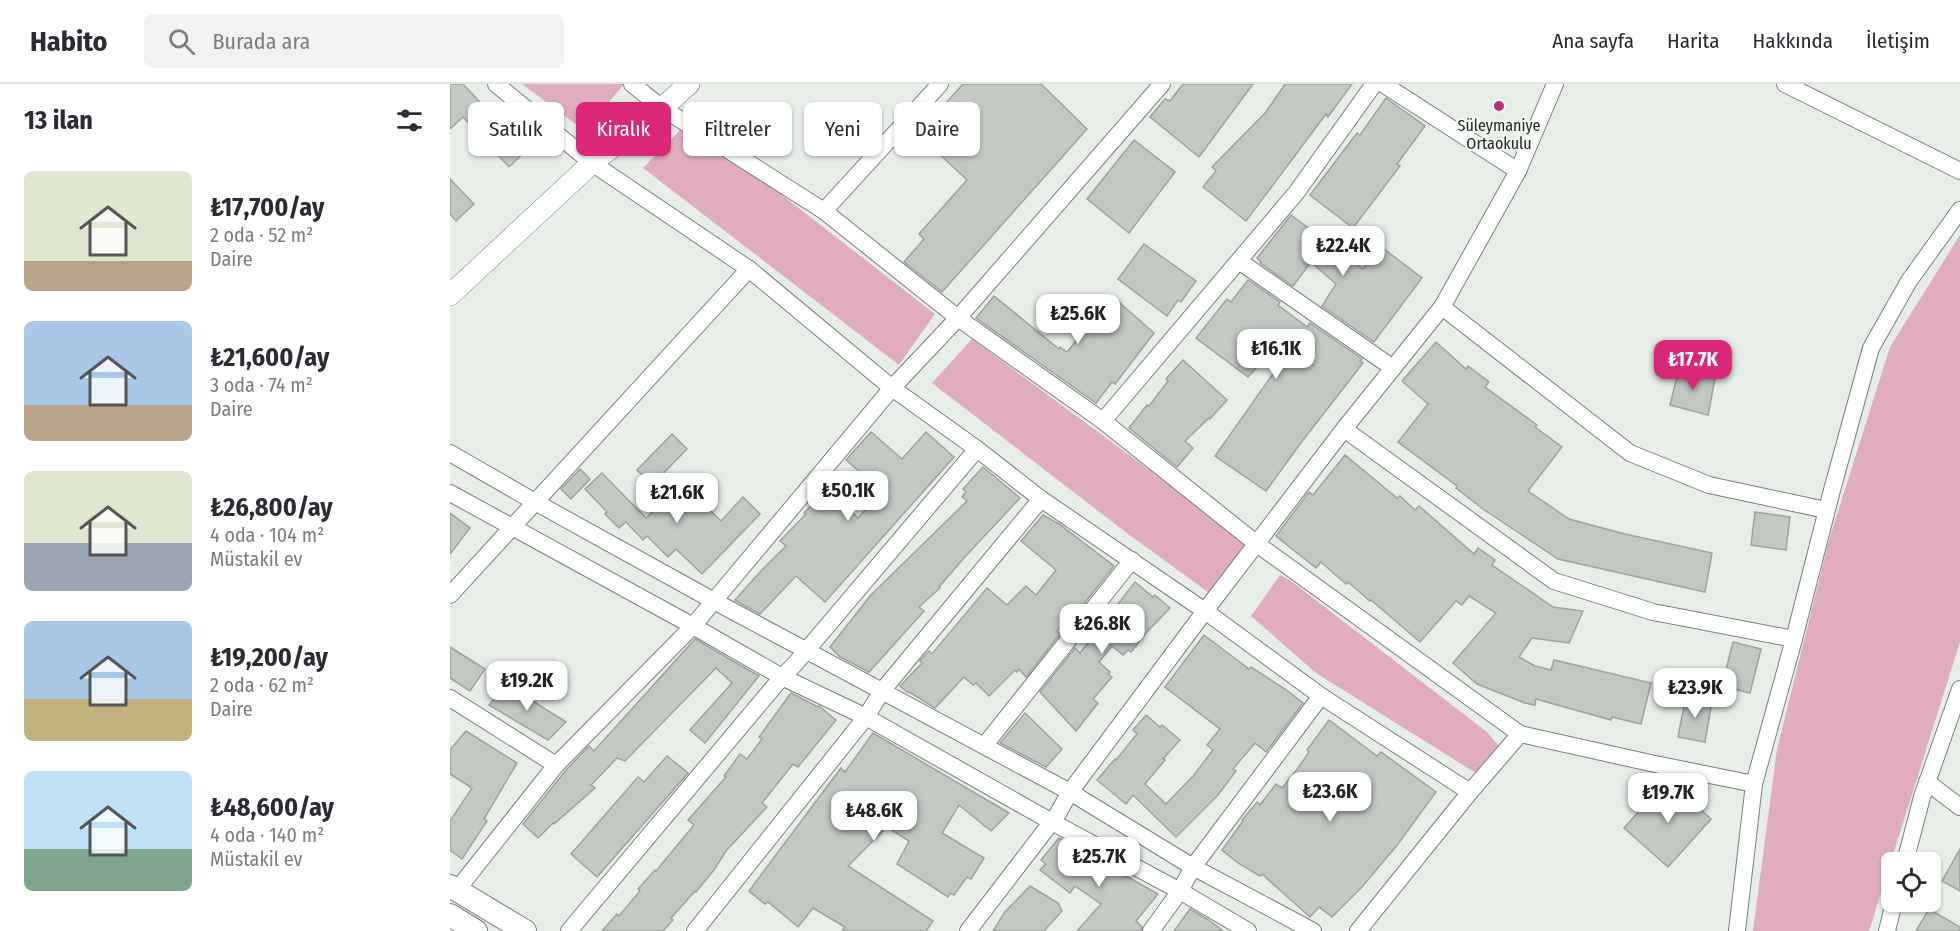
<!DOCTYPE html>
<html lang="tr">
<meta charset="utf-8">
<style>
:root{--surface:#fff;--page:#f2f2f3;--text:#2b2b33;--muted:#7c7c81;--line:#e1e1e2;--accent:#db2777}
body{margin:0;font-family:"Fira Sans Condensed",sans-serif;background:var(--page);color:var(--text);height:100vh;display:flex;flex-direction:column;font-size:22px;white-space:nowrap}
*{box-sizing:border-box;margin:0}
p{font-size:20px;color:var(--muted)}
.icon{flex:none;width:33px;height:33px;fill:none;stroke:currentColor;stroke-width:2;stroke-linecap:round;stroke-linejoin:round}
.map{position:relative;flex:1;overflow:hidden}
.side{display:flex;flex-direction:column;background:var(--surface);width:450px}
.side>*{flex:none}
.guide{position:absolute;left:18px;top:18px;width:570px;height:54px;display:flex;gap:12px}
.controls{position:absolute;left:1431px;top:768px;display:grid;gap:12px}
.controls a{display:grid;place-items:center;width:60px;height:60px;border-radius:9px;background:var(--surface);box-shadow:0 2px 4px #0004;font-size:30px}
.price{position:absolute;translate:-50% -51px;padding:0 14px;border-radius:12px;background:#fff;color:#222;font-size:20px;line-height:39px;filter:drop-shadow(0 2px 3px #0008)}
.price::after{content:'';position:absolute;left:50%;top:36px;width:18px;height:14px;margin-left:-9px;background:inherit;clip-path:polygon(0 0,100% 0,50% 100%)}
.price.on{background:var(--accent);color:#fff}
ul{padding:0;list-style:none}
li{display:flex;align-items:center;gap:18px;height:150px;padding:0 24px}
li span{display:grid;place-items:center;flex:none;width:168px;height:120px;border-radius:9px;color:#555}
li>.icon{margin-inline-start:auto}
span .icon{width:72px;height:72px;fill:#fffc;stroke-width:1}
li b{font-size:26px}
h2{display:flex;justify-content:space-between;align-items:center;height:72px;padding:0 24px;font-size:26px}
.tag{padding:0 21px;border-radius:9px;background:var(--surface);box-shadow:0 2px 4px #0004;font-size:21px;line-height:54px}
.tag.on{background:var(--accent);color:#fff}
header{display:flex;align-items:center;gap:36px;box-sizing:border-box;height:84px;padding:0 30px;background:var(--surface);border-bottom:2px solid var(--line)}
header strong{font-size:28px}
nav{display:flex;gap:33px;margin-inline-start:auto;font-size:21px}
.search{width:420px;height:54px;background:var(--page);display:flex;align-items:center;gap:15px;box-sizing:border-box;padding:0 21px;border-radius:9px;color:var(--muted);font-size:22px}
main{display:flex;flex:1;min-height:0}
.map>svg:first-child{display:block}
</style>
<header>
<strong>Habito</strong>
<div class="search"><svg class="icon" aria-label="search" viewBox="0 0 24 24"><circle cx="10" cy="10" r="6"/><path d="M15 15l6 6"/></svg>Burada ara</div>
<nav><a>Ana sayfa</a><a>Harita</a><a>Hakkında</a><a>İletişim</a></nav>
</header>
<main>
<section class="side">
<h2>13 ilan<svg class="icon" aria-label="filters" viewBox="0 0 24 24"><path d="M4 7h16M4 17h16"/><circle cx="9" cy="7" r="2"/><circle cx="15" cy="17" r="2"/></svg></h2>
<ul>
<li><span style="background:linear-gradient(#dfe7d0 75%,#b9a48a 0)"><svg class="icon" aria-label="home" viewBox="0 0 24 24"><path d="M3 11l9-7 9 7M6 9v11h12V9"/></svg></span><div><b>₺17,700/ay</b><p>2 oda · 52 m²</p><p>Daire</p></div></li>
<li><span style="background:linear-gradient(#a9c7e8 70%,#b9a48a 0)"><svg class="icon" aria-label="home" viewBox="0 0 24 24"><path d="M3 11l9-7 9 7M6 9v11h12V9"/></svg></span><div><b>₺21,600/ay</b><p>3 oda · 74 m²</p><p>Daire</p></div></li>
<li><span style="background:linear-gradient(#dfe7d0 60%,#9aa5b1 0)"><svg class="icon" aria-label="home" viewBox="0 0 24 24"><path d="M3 11l9-7 9 7M6 9v11h12V9"/></svg></span><div><b>₺26,800/ay</b><p>4 oda · 104 m²</p><p>Müstakil ev</p></div></li>
<li><span style="background:linear-gradient(#a9c7e8 65%,#c2b280 0)"><svg class="icon" aria-label="home" viewBox="0 0 24 24"><path d="M3 11l9-7 9 7M6 9v11h12V9"/></svg></span><div><b>₺19,200/ay</b><p>2 oda · 62 m²</p><p>Daire</p></div></li>
<li><span style="background:linear-gradient(#bfe0f5 65%,#7fa58c 0)"><svg class="icon" aria-label="home" viewBox="0 0 24 24"><path d="M3 11l9-7 9 7M6 9v11h12V9"/></svg></span><div><b>₺48,600/ay</b><p>4 oda · 140 m²</p><p>Müstakil ev</p></div></li>
</ul>
</section>
<div class="map">
<svg width="1510" height="847" viewBox="0 0 1510 847">
<rect width="100%" height="100%" fill="#e7eee8"/>
<g fill="#e0adbf">
<path d="M72,0h102l-39,47z"/>
<path d="M238,38l247,192 -36,51 -256,-197z"/>
<path d="M1510,151v407l-91,289h-116l24,-182 52,-209 61,-193z"/>
<path d="M522,255l271,200 4,8 -6,11 -33,34 -80,-58 -196,-151z"/>
<path d="M830,491l11,6 196,151 11,13 -19,30 -163,-102 -65,-57z"/>
</g>
<g fill="#c2c9c3" stroke="#9ca39d" stroke-width="1.5">
<path d="M0,0h13l26,28 9,-8 41,34 -30,29 -46,-50 -13,12z"/>
<path d="M513,0h78l46,45 -145,163 -38,-30 20,-23 -5,-5 48,-54 -49,-46z"/>
<path d="M733,0h70l-54,73 -49,-40 15,-18 5,2z"/>
<path d="M835,0h67l-24,33 -2,-3 -80,107 -43,-34 13,-16 -4,-4 54,-55z"/>
<path d="M936,14l39,28 -28,38 3,2 -47,62 -43,-33 47,-62 3,2z"/>
<path d="M684,56l41,32 -46,61 -42,-34z"/>
<path d="M0,95l24,25 -18,17 -6,-7z"/>
<path d="M841,131l72,54 17,-23 42,32 -48,64 -52,-36 14,-22 -25,-22 -18,24 -33,-23 1,-1 -4,-4z"/>
<path d="M694,160l52,37 -15,21 -3,-2 -11,16 -49,-37z"/>
<path d="M798,196l32,22 -2,3 29,22 3,-4 52,36 -2,2 3,2 -63,81 -34,47 -51,-35 65,-92 -12,-9 -20,22 -52,-39 31,-39 4,3z"/>
<path d="M661,211l43,38 -39,51 -3,-2 -16,21 -120,-85 18,-22 65,53 1,-2 7,5 26,-32z"/>
<path d="M986,258l30,27 2,-3 21,16 -4,5 52,38 -2,2 27,20 -34,44 41,28 56,15 87,19 -7,39 -147,-33 -75,-50 -27,-21 1,-2 -59,-44 30,-38 -26,-23z"/>
<path d="M733,276l44,40 -17,19 -1,-1 -24,23 8,7 -16,19 -48,-39 18,-23 2,1 19,-25 -2,-2z"/>
<path d="M1230,280l35,15 -7,36 -38,-10z"/>
<path d="M421,348l31,27 24,-27 28,25 -129,145 -29,-26 -36,38 -24,-13 -1,-1 25,-28 26,-26 -6,-5 26,-27 -2,-1 24,-25 30,30 24,-27 -36,-31z"/>
<path d="M222,350l15,15 -35,36 -15,-15z"/>
<path d="M895,371l52,43 3,-2 15,14 4,-4 55,48 4,-6 17,12 -3,5 61,42 30,4 -14,32 -37,-5 -13,19 16,9 16,4 3,-10 97,23 -10,41 -29,-7 -1,3 -75,-21 -1,6 -10,-2 -48,-19 -24,-21 43,-50 -27,-17 -7,9 -6,-4 -36,41 -49,-42 -1,1 -22,-19 -2,2 -25,-22 -5,6 -40,-32 33,-44 4,3z"/>
<path d="M533,383l37,31 -57,61 -24,28 1,1 -21,19 5,4 -55,61 -29,-15 -10,-10 41,-52 96,-94 -5,-4 4,-5 -3,-3z"/>
<path d="M130,385l10,10 -19,20 -10,-10z"/>
<path d="M152,389l44,45 19,-18 11,10 16,-17 29,28 22,-24 17,17 -58,60 -26,-25 -8,8 -21,-21 -4,4 -17,-18 -7,6 -14,-14 2,-2 -22,-23z"/>
<path d="M1305,428l35,5 -4,33 -35,-5z"/>
<path d="M0,429l20,15 -20,26z"/>
<path d="M593,431l16,9 55,42 -32,40 -25,25 3,3 -34,43 -7,-8 -2,3 -2,-2 -26,26 -13,-13 -3,2 -9,-8 -29,31 -24,-15 -4,-1 -7,-6 22,-23 -2,-2 9,-10 3,3 55,-66 20,17 19,-19 10,9 20,-25 -35,-29z"/>
<path d="M685,498l18,15 2,-2 15,13 -24,25 -15,19 -3,-2 -5,5 -11,-9 -13,16 11,10 -2,2 4,3 -19,22 5,4 -22,28 -36,-39 35,-44 5,5z"/>
<path d="M754,551l45,34 2,-2 34,22 18,14 -37,49 -11,-9 -22,26 3,2 -18,24 -42,42 -43,-42 -7,9 -29,-24 18,-21 1,1 21,-26 -4,-4 13,-15 14,12 2,-2 18,15 -17,19 2,1 -20,24 21,20 28,-29 19,-25 -6,-5 13,-16 -55,-42z"/>
<path d="M245,555l64,37 -54,67 -15,-13 42,-47 -16,-15 -91,93 -8,-3 -26,27 4,3 -41,36 -1,-1 -15,15 -15,-14 43,-54 23,-24 5,5z"/>
<path d="M1283,558l28,7 -11,44 -28,-7z"/>
<path d="M0,563l35,22 -15,22 -20,-13z"/>
<path d="M56,600l60,38 -18,18 -59,-35z"/>
<path d="M341,609l27,14 1,-1 17,14 -38,47 -5,-3 -31,39 5,4 -41,44 -12,19 -18,22 -1,-1 -24,27 2,2 -10,11h-61l15,-17 2,2 21,-25 -2,-2 17,-19 1,1 38,-46 -6,-5 38,-43 -2,-1 16,-22 7,5 15,-20 -3,-2z"/>
<path d="M1236,612l26,5 -7,41 -27,-5z"/>
<path d="M575,629l37,36 -16,18 -46,-24z"/>
<path d="M879,636l48,36 4,-4 55,40 -38,52 -36,43 -30,30 -13,-10 -9,10 -48,-43 -2,2 -22,-13 -16,-13 21,-29 -1,-1 15,-18 3,3 16,-21 6,4 16,-20 11,-16 -2,-2z"/>
<path d="M16,647l51,32 -33,56 3,2 -25,38 -12,-9v-29l22,-33 -22,-14v-24z"/>
<path d="M423,649l136,80 -18,18 -32,-26 -17,28 42,25 -13,21 -4,-2 -13,18 -4,-2 -2,4 -51,-33 12,-23 -22,-14 -39,39 85,55 -7,10h-84l3,-4 -32,-19 -15,19 -30,-25 -3,2 -16,-13 92,-123 4,4z"/>
<path d="M217,672l21,17 -91,104 -26,-23 67,-77 6,5z"/>
<path d="M1217,696l44,39 -43,48 -44,-39z"/>
<path d="M609,754l99,56 -22,27 6,6 -1,4h-64l24,-27 -26,-18 -5,7 -30,-23 6,-6 -5,-4z"/>
<path d="M1510,765v42l-18,-10z"/>
<path d="M580,802l28,17 4,8 -18,20h-51l12,-19z"/>
<path d="M740,825l17,10 16,12h-49z"/>
<path d="M1479,825l31,18v4h-44z"/>
</g>
<g fill="none" stroke-linecap="round" stroke-linejoin="round">
<g stroke="#79807a" stroke-width="18">
<g id="minor">
<path d="M46,0l96,79 157,106 143,119 85,61 64,50 164,112 116,85 149,96"/>
<path d="M182,0l30,24 162,103 134,107 145,103 154,123 263,190 135,30 99,20"/>
<path d="M933,0l135,87"/>
<path d="M1335,0l175,87"/>
<path d="M374,127l116,-127"/>
<path d="M789,177l154,107"/>
<path d="M992,223l188,146 79,32 117,25"/>
<path d="M653,337l193,-228 78,-109"/>
<path d="M894,345l210,152 99,31 141,27"/>
<path d="M0,369l85,49 179,99 356,191 123,75 120,64"/>
<path d="M0,409l243,133 89,51 84,40 186,105 128,69 68,40"/>
<path d="M0,511l299,-326"/>
<path d="M0,614l106,67"/>
<path d="M534,662l148,-186"/>
<path d="M1477,698l33,25"/>
<path d="M1455,778l17,-65 38,-108"/>
<path d="M7,806l99,-125 137,-139 199,-238 66,-70 204,-234"/>
<path d="M119,847l213,-254 13,-13 182,-215"/>
<path d="M245,847l171,-214 16,-26 159,-192"/>
<path d="M518,847l89,-116 13,-23 135,-181 139,-182 98,-122 76,-136 37,-87"/>
<path d="M701,847l29,-40 13,-24 128,-171"/>
<path d="M908,847l112,-139 50,-58"/>
<path d="M1287,847l17,-147 40,-145 38,-149 39,-142 38,-67 51,-71"/>
<path d="M1437,847l7,-29"/>
</g>
</g>
<g stroke="#79807a" stroke-width="22">
<path id="tertiary" d="M0,211l142,-132 70,-55 27,-24"/>
</g>
<g stroke="#79807a" stroke-width="24">
<g id="secondary">
<path d="M0,802l75,45"/>
<path d="M0,831l26,16"/>
</g>
</g>
<use href="#minor" stroke="#fff" stroke-width="16"/>
<use href="#tertiary" stroke="#fff" stroke-width="21"/>
<use href="#secondary" stroke="#fff" stroke-width="22"/>
</g>
<circle fill="#b73072" stroke="#f4fcf5" stroke-width="2" cx="1049" cy="22" r="6"/>
<g text-anchor="middle" dominant-baseline="central" stroke-width="4.5" stroke-linejoin="round" paint-order="stroke">
<g font-size="16" fill="#232623" stroke="#f4fcf5">
<text x="1049" y="41">Süleymaniye<tspan x="1049" dy="18">Ortaokulu</tspan></text>
</g>
</g>
</svg>
<div class="controls">
<a><svg class="icon" aria-label="locate" viewBox="0 0 24 24"><circle cx="12" cy="12" r="6"/><path d="M12 2v4M12 18v4M2 12h4M18 12h4"/></svg></a>
</div>
<b class="price" style="left:893px;top:193px">₺22.4K</b>
<b class="price" style="left:628px;top:261px">₺25.6K</b>
<b class="price" style="left:826px;top:296px">₺16.1K</b>
<b class="price on" style="left:1243px;top:307px">₺17.7K</b>
<b class="price" style="left:398px;top:438px">₺50.1K</b>
<b class="price" style="left:227px;top:440px">₺21.6K</b>
<b class="price" style="left:652px;top:571px">₺26.8K</b>
<b class="price" style="left:77px;top:628px">₺19.2K</b>
<b class="price" style="left:1245px;top:635px">₺23.9K</b>
<b class="price" style="left:880px;top:739px">₺23.6K</b>
<b class="price" style="left:1218px;top:740px">₺19.7K</b>
<b class="price" style="left:424px;top:758px">₺48.6K</b>
<b class="price" style="left:649px;top:804px">₺25.7K</b>
<div class="guide">
<a class="tag">Satılık</a>
<a class="tag on">Kiralık</a>
<a class="tag">Filtreler</a>
<a class="tag">Yeni</a>
<a class="tag">Daire</a>
</div>
</div>
</main>
